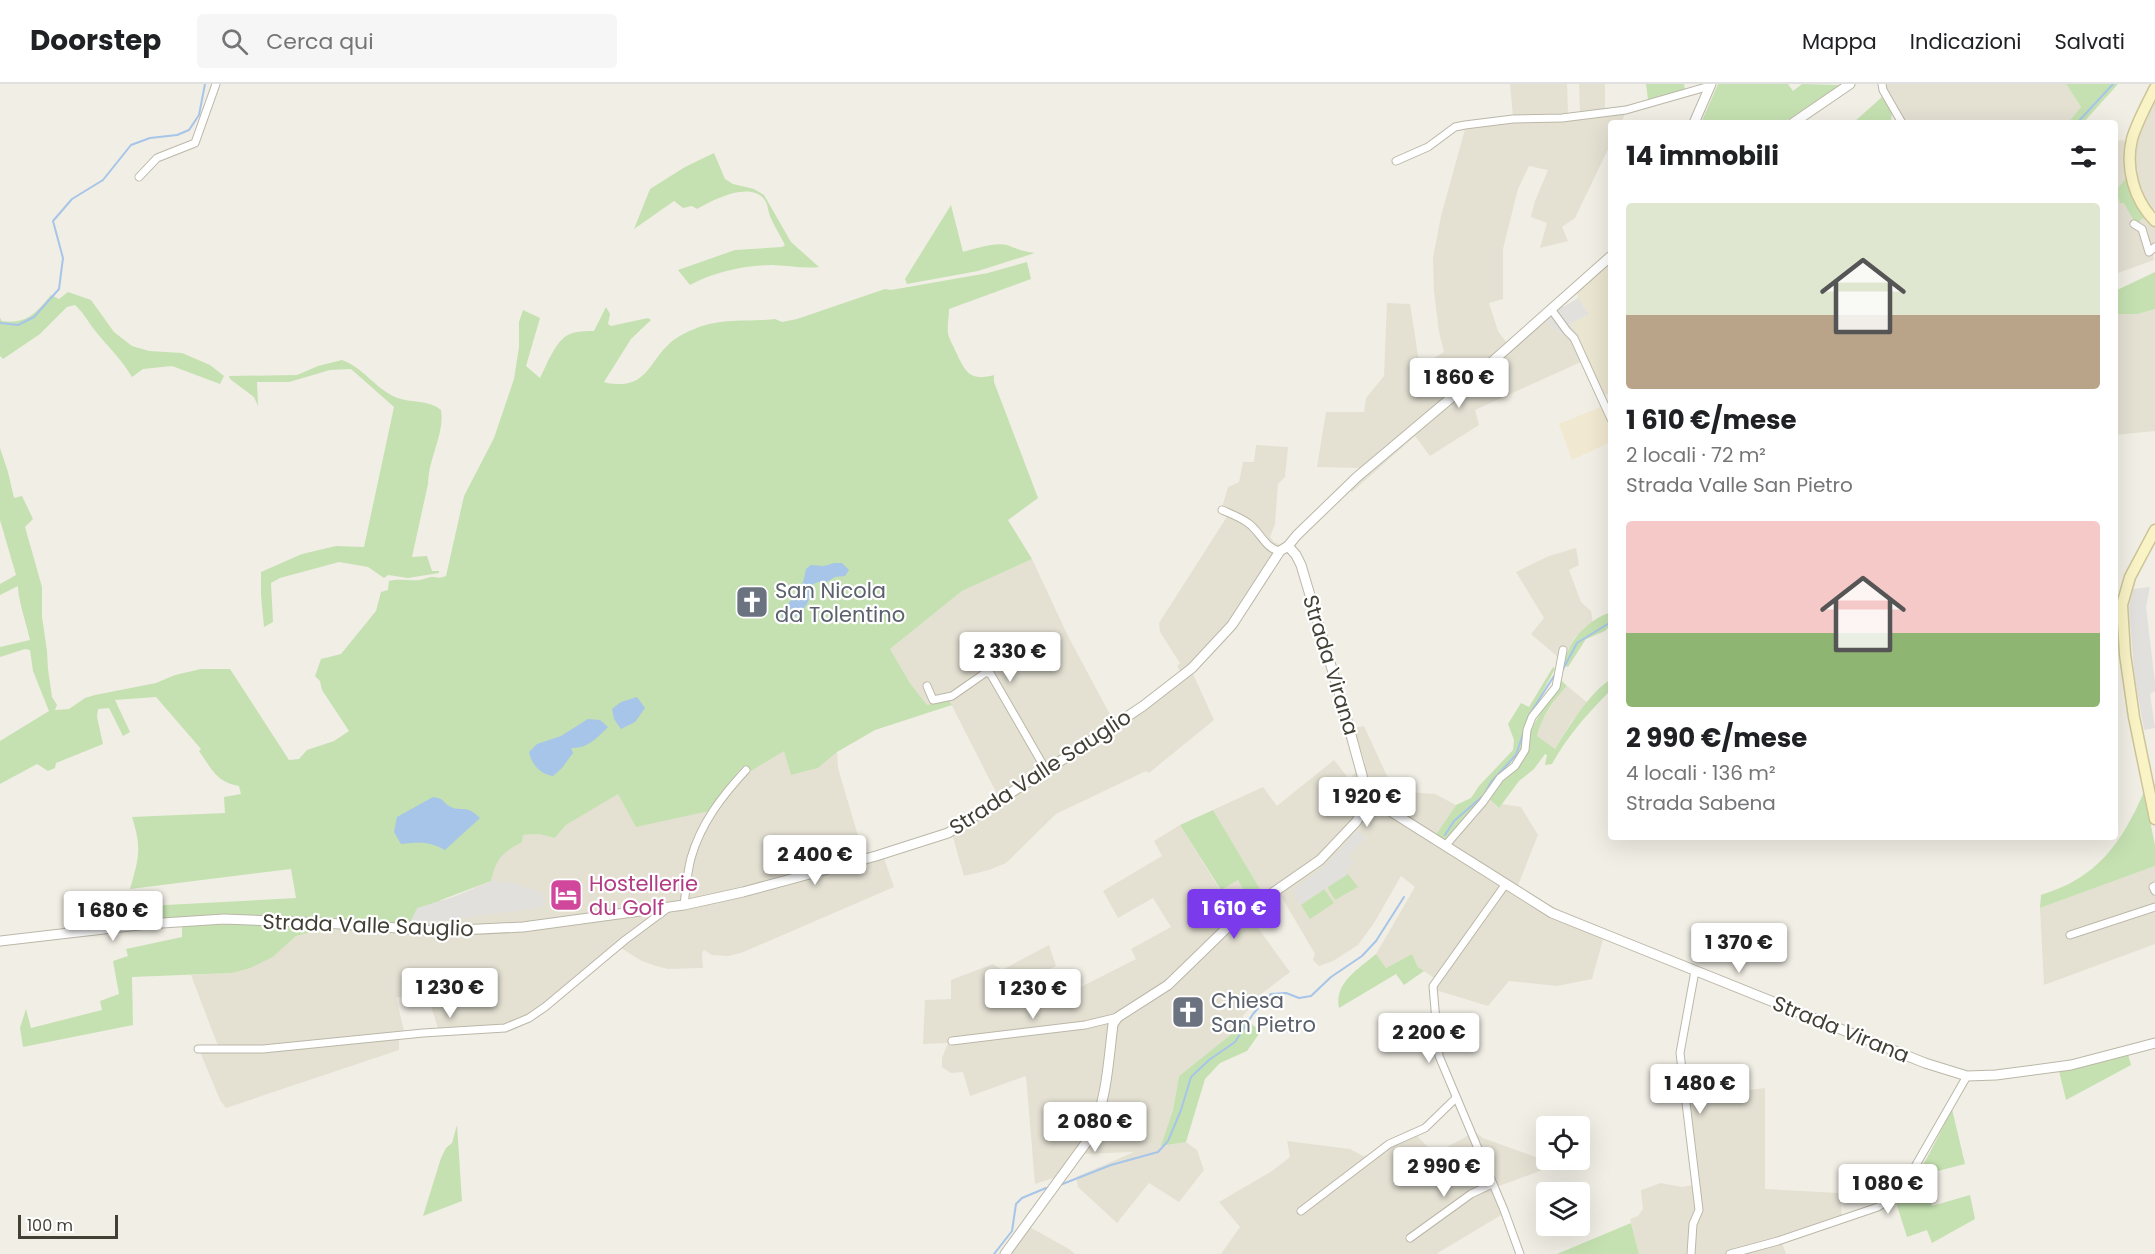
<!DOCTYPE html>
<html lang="it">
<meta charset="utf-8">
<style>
:root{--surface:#fff;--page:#f6f6f6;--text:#202124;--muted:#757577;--line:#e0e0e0;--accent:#7c3aed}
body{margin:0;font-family:Poppins,sans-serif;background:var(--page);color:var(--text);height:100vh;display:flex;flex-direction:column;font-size:22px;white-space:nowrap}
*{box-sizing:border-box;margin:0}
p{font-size:20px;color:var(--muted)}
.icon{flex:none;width:33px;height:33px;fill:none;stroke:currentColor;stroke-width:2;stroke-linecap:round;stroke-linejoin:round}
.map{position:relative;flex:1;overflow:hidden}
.panel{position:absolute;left:1608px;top:36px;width:510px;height:720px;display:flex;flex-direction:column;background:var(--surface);border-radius:6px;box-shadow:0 6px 24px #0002}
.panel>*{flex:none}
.fabs{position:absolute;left:1536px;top:1032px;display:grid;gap:12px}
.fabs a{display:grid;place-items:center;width:54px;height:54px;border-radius:6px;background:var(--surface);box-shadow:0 6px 24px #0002;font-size:30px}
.scale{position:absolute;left:18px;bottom:15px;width:100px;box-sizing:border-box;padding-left:6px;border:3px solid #423f35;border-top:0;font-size:16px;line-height:21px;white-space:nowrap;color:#423f35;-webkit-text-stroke:4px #fff;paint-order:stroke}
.price{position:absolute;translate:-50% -51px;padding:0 14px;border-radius:6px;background:#fff;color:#222;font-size:20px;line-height:39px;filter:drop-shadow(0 2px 3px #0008)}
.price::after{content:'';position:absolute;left:50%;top:36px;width:18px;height:14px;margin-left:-9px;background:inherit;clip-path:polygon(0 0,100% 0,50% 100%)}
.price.on{background:var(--accent);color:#fff}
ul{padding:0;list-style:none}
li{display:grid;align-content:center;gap:12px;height:318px;padding:0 18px}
li span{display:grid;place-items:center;height:186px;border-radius:6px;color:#555}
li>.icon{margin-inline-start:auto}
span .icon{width:108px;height:108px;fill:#fffc;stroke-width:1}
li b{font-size:26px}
h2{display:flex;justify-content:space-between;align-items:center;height:72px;padding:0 18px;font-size:26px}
header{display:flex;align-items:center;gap:36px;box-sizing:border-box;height:84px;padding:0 30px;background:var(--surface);border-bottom:2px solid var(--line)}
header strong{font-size:28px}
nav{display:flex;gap:33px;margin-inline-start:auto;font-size:21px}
.search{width:420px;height:54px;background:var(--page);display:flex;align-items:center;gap:15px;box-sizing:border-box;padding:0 21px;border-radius:6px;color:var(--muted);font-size:22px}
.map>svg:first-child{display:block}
</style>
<header>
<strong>Doorstep</strong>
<div class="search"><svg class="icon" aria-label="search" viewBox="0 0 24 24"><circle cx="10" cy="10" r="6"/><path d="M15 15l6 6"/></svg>Cerca qui</div>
<nav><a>Mappa</a><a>Indicazioni</a><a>Salvati</a></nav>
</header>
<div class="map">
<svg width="2155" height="1170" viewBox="0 0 2155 1170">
<rect width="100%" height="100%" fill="#f1eee5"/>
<g fill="#e4e1d3">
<path d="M1510,0h57l1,29 12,-1 -1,-28h26v25l21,-3 -1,8 -4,9h-10v20l-36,75 -13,9 6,14 -28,7 7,-25 -16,-6 4,-16 13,-31 -19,-4 -11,23 -15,60v50l-14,4 9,28 8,11 34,-29 12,15 22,13 9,20 -108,49 4,15 -49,31 -15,-20 -63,56 -8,-9 17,-15 -44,-1 9,-55h38l2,-14 18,-22 3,-73 23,1 10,64h3l8,-8 13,-8 -5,-20 -5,-41 -1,-33 8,-42 26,-94 46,-5z"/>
<path d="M1883,0h183l15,23 -13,16h-171l6,-7z"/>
<path d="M2155,15v109l-2,2 -10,-14 -7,-19 -2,-19 2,-17z"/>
<path d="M2121,56l6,1 5,53 4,10 5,10 14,13v25l-2,1 1,7 -39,14v-132z"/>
<path d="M2155,225v122l-40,4v-121h23z"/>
<path d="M1256,361l32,2 -3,30 -7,7 -3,40 -5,13 4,5 5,2 3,12 -32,51 -25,34 -32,33 21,46 -65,53 -3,-2 -90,43 -50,49 -17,7 -25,6 -14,-49 49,-29 -50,-98 -22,5 -17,-22 -20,-34 72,-58 70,-32 36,77 46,86 68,-48 -5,-8 3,-3 -20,-31 -1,-9 69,-108 -6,-8 6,-20 11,-5 4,-20h11z"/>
<path d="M1576,464l3,17 -10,5 12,32 10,9 2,12 -18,14 -9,16 -7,5 -28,-24 13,-16 -28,-46 33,-16z"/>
<path d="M1567,602l21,17 -17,19 -16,27 -18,-12 2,-11 19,-31z"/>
<path d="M1364,642l30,65 41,3 21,11 -15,23 48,-29 9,9 4,-4 19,3 17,28 -21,53 36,19 53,22 -14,50 -35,7 -48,-5 -21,25 -59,-18 5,-10 -16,-11 -6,-13 -26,14 -10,-14 39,-67 -14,-11 -27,47 -16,22 -25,16 -14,5 -6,-6 2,-6 -34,-58 -4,-2 -29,20 42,58 -30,23 -18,22 -8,15 -55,44 -6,34 -11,36 24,-4 11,8 7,20 -25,32 -30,-19 -32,40 -39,-36 -2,-10 58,-25 -52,2 -14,19 -33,11 -9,-108 -56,20 -7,-24 -12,1 -9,-6v-9l6,-15 -25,1 2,-44 26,-1v-19l42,-16 9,6 47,-25 7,21 -9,4 20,10 4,12 65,-33 -5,-10 40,-22 -18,-29 -35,20 -15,-27 59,-35 -8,-15 26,-16 40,65 18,-10 25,14 -50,-84 50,-23 14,19 57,-46 15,19 16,-16 -11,-35z"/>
<path d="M784,666l7,25 27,-7 19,-16 1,16 28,95 18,-5 10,29 -153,66 -13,3 -16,-1 -8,-5 -2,3 1,15 -35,1 -12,-3 -14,-5 -21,-13 -81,65 -18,11 -82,11 -14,-46 -30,9 8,33v5l-5,1v13l-173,58 -6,-8 -22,-53 20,-1 -27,-71 41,-2 41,-16 23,-21 36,-9 75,8 2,-10 47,-29 35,-15 4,-19 12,-12 15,-8 1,-7 15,-1 17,4 11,-13 52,-32 91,18 13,-20 20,-24 10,3z"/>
<path d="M2155,782v78l-111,41 -4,-77z"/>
<path d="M1765,1004v101l75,4 2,24 -62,20 6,17h-147l-9,-35 8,-3 5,-7 -2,-19 20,-7 21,4 16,-3 -8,-86z"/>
<path d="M1411,1045l23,25 41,-22 8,6 58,21 2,11 -47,17 12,24 -72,43h-215l19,-27 -21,-25 53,-31 18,-14 -3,-16 63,8 13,7 6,-1 16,-13z"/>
<path d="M1028,1142l41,23 6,5h-68z"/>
</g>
<path fill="#f1e8d1" d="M1603,322l8,18v18l-39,18 -13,-36z"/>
<path fill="#e9e5d0" d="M1611,178v131l-6,2 -26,-56 -9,-15 19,-10 -11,-16 -1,-6z"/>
<g fill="#c5e1b1">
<path d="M1646,0h38l1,6 -37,10z"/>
<path d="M1718,0h70l5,7 9,-7 38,1 -57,38h-82z"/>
<path d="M2066,0h52l-35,39h-15l13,-16z"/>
<path d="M1882,13l10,14 -1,12h-38z"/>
<path d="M714,69l11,26 8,5 21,5 10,6 27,47 28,25c-16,2 -32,-2 -48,-2 -28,1 -57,7 -81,20l-12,-15 57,-20 47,-3 3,-2c-5,-10 -11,-19 -15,-29 -2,-5 -2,-10 -4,-14 -13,-23 -53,-2 -69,7l-5,-3 -9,2 -9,-7 -40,28 16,-40 35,-22z"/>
<path d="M2128,92l8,28 8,13 -8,8 -12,-22h-4l-4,-13z"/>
<path d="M951,121l12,47c10,-3 33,-10 44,-7 10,4 17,7 28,8l-57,18 -71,13 -2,-5z"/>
<path d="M1027,178l4,17 -82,30c0,8 -2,16 -1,24 1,6 5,12 7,17 10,21 14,32 39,25v7l44,116 -30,22 24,39 -70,32 -72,58 20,34 17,22 22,-5 3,5 -77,25 -38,22 -19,16 -27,7 -7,-24 -33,20 -9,-4 -20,24 -13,20 -73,16 -18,-33 -52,31 -11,13 -17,-4 -15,1 -1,7c-21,12 -25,15 -31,39l-50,19 -32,25 -106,-7 -210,8 32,-16 22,-4 149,-8 -5,-29 -161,20c9,-32 12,-40 2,-72l93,-4 -1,-16 17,-3 -2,-8c-23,-4 -27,-17 -40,-35l2,-2 -45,-52 -41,3 15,32 -7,4 -14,-28 -11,1 -1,8 6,27 -47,19 -1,5 -7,3 -11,-7 -37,20v-43l49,-30 -16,-40 -3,-21 -5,-1 -25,8v-10l30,-7c-3,-15 -12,-40 -12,-54l-18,9v-11l16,-9 -16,-55v-72l8,24 6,26 8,-2 11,23 -8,8 17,60v30l5,34 1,18 4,28 5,8 -2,5 14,-1 16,-11 10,-3 61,-12 19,-8 26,-6h29l59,91 10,-1 8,-9 27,-9 15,-10 -27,-41 -2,-9 -5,-5 6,-17 20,-5 35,-43 5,-19 7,-2 1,-9c9,-3 21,0 31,-1 4,-1 7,-2 11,-3 6,0 8,2 15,-1l18,-80 30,-58 20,-59 5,-32v-25l4,-12 17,8 -14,48 14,12c6,-12 16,-39 30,-44 7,-3 16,-3 24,-3l12,-24 4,7 -2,10 3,2 37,-8 3,2 -20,19 -27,43c6,2 11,2 18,2 25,-1 30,-25 47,-40 8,-8 22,-14 33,-18 23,-8 49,-4 73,-7l7,3 15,-3 88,-30 6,1 97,-17z"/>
<path d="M2155,188v37l-17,5h-23v-23z"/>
<path d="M68,208l23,8 23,32 18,14 17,5 33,2 28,12 14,11 -4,8 -48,-18 -29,3 -11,8c-11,-19 -26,-32 -39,-49 -6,-8 -10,-16 -18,-23l-8,2 -27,27 -37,25 -3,-3v-38l2,3c25,3 33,-7 49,-26l8,4z"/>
<path d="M342,276c23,8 35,32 59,39 14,4 28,1 40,11 4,24 -13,49 -13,74l-16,73 15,-1 5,15h7v2l-31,5 -20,-3 -4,3 -16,-11 -29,-5 -59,16 -9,5 2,39 -9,5 -3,-32v-23l41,-18 34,-8 28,1 30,-140 -43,-38 -21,1 -41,12h-32l1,24 -4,-9 -24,-18 -1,-3 68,-1 21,-9z"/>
<path d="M1611,528v13l-6,6 -19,8 -18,28 -4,-2c3,-24 24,-45 47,-53z"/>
<path d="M1553,583l2,2 -21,39 -9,23 -2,16 -38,49 -40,45 -9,-6 20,-30 15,-7 8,-12 34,-36 1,-10 -6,-16 13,-21 8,4z"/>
<path d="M1560,595l7,7c-13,13 -26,32 -30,50l18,13c13,-21 35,-57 56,-70v11c-23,23 -43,45 -59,74l-7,1 2,-10 -2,-1 -11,15 -15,12 -20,27 -10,-9 6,-12 20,-20 14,-34z"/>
<path d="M2144,708l11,53v21l-115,42 1,-13c56,-17 80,-51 103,-103z"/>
<path d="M1213,726l50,84 -12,7 -13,-21 -17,10 -41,-65z"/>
<path d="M1348,790l10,13 -23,13 -8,-13z"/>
<path d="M1324,805l10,14 -24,16 -9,-14z"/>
<path d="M240,840l93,3 -37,9 -23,21 -23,11 -18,5 -100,4 1,48 -110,22 -3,-19 6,-19 5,19 71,-18 -2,-9 19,-7 -6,-33 15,-5 -2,-7 56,-12v-12z"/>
<path d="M1376,870l10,14 26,-14 6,13 6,4 -20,14 -8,-11 -57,34c-5,-26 20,-39 37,-54z"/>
<path d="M1242,933l19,14 -14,20 -27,12 -15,16 -19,63 -25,4 12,-36 6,-34 55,-44z"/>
<path d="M2128,970l3,11 -65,35 -7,-29z"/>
<path d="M1952,1025l13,55 -35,9 -4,6 6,27 38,-11 5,24 -43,24 -5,-13 -20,7 -12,-38c26,-21 41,-60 57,-90z"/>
<path d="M457,1041l5,76 -39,15 18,-58 5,-10 6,-5z"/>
<path d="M1631,1139l8,31h-82z"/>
</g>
<g fill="#e2e0dd">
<path d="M1578,214l11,16 -19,10 9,15 -5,2 -22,-13 -7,-9 17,-13 1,1z"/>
<path d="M2150,503l-4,20 9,76v8l-5,3 5,34 -11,2 -9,-51 -6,-72 4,-18z"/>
<path d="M1358,746l7,8 -17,18 5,7 -8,7 3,4 -48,31 -6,-11 1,-2 -1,-3 29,-21z"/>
<path d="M491,797l22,2 30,10 1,14 -135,18 8,-17 39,-12z"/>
</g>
<g fill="#a6c5e8">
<path d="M834,479h8l7,7 -4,6 -10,1 -10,6 -7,-1 -5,2c0,14 -9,26 -20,35h-11c0,-14 8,-15 15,-25 6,-7 7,-16 9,-25l5,-4 13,1z"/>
<path d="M637,613l8,11 -10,14 -14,7 -7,-10 -2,-10 9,-7z"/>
<path d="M588,635l12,1 8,7c-11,11 -21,22 -37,21l2,5 -11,15 -9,8c-13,-2 -21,-11 -24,-24l8,-8 24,-8z"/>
<path d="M433,713c13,2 8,4 16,9 13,7 16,-3 31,12l-35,32c-15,-9 -28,-8 -44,-6l-7,-12 3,-15z"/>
</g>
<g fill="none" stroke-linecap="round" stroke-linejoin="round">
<g stroke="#a6c5e8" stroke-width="2">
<path d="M2077,39l36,-39"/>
<path d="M0,239l18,2 16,-8 25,-28 4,-31 -10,-37 19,-22 31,-19 28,-35 19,-7 27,-3 12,-5 10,-15 6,-31"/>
<path d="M1562,587l15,-28 34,-21"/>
<path d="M1526,641l2,-8 26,-41"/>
<path d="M1445,751l9,-14 30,-26 7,-13 25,-27 8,-24"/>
<path d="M1060,1101l51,-20 47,-13 10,-11 13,-31 10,-33 18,-17 26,-18 18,-28 18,-20 15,-1 13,5 12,-2 20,-19 31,-21 14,-15 28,-44"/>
<path d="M994,1170l18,-23 4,-27 6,-6 24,-10"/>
</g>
<g stroke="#bbb7a8" stroke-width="9">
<g id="minor">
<path d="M1882,0l1,6 19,33"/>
<path d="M1396,77l32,-14 27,-20 10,-2 48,-6 49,-1 64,-8 84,-24"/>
<path d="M139,93l18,-19 38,-15 21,-59"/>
<path d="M2134,140l8,5 7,23 6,-5"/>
<path d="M1551,225l16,22 7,7 37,81"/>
<path d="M1222,426c9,4 18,7 26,13 12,8 18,27 32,28"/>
<path d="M927,602l6,14 19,-4 33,-23h5l56,97"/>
<path d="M1445,762l38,-44 17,-24 15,-12 10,-16 2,-20 5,-13 24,-30 7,-37"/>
<path d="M1505,801l-72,101 6,70 65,154 16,44"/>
<path d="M2155,802l-2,1 2,4"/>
<path d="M684,821c2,-16 3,-32 7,-47 10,-35 31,-62 55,-88"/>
<path d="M2070,851l85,-28"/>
<path d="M952,957l133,-16 33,-8"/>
<path d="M198,965h65l160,-16 82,-5 24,-10 16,-11 80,-67 43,-32"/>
<path d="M1301,1127l88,-67 36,-16 31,-30"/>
<path d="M1410,1154l61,-44 21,-10"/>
<path d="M1691,1170l2,-30 6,-14 -19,-157 15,-82"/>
<path d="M1730,1170l48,-13 100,-34 23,-16 66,-115"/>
</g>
</g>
<g stroke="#bbb7a8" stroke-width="11">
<g id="tertiary">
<path d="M1694,39l17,-39"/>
<path d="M1793,39l57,-39"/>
<path d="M1288,462l8,9 5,10 42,141 25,91 184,116 373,150 42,13 29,-1 75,-10 84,-22"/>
<path d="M0,857l147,-17 77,-5 102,4 113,8 84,-4 161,-22 59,-13 133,-36 72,-23 128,-82 67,-45 49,-38 40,-43 48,-74 8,-5 9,-11 60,-58 101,-85 153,-136"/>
<path d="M1005,1170l86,-118c16,-39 17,-71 22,-112l5,-7 50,-32 70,-68 82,-57 36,-38 9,-14 3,-11"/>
</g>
</g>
<g stroke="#ccc598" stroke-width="13">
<g id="secondary">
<path d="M2155,4c-8,16 -18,34 -23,51 -7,29 2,61 23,82"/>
<path d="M2155,446l-25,47 -8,28 3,49 9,63 21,102"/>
</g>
</g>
<use href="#minor" stroke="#fff" stroke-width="7"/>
<use href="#tertiary" stroke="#fff" stroke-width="9"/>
<use href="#secondary" stroke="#f9f3c6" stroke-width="10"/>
</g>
<defs>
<g id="church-square" transform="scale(1.725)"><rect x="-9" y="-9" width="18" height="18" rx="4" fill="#6b7280" stroke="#fff"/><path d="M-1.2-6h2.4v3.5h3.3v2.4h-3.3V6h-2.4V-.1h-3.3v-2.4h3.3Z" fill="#fff"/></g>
<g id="hotel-square" transform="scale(1.725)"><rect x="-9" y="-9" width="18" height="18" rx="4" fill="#d1479c" stroke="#fff"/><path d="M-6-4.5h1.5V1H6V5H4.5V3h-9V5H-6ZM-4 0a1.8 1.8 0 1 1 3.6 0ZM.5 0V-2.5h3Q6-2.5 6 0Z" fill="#fff"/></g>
</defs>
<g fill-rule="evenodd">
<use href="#church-square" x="752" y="518"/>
<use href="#hotel-square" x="566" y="811"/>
<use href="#church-square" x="1188" y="928"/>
</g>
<g text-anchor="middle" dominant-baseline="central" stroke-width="4.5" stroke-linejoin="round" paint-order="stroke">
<g font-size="21" fill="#5b616d" stroke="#fff" text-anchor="start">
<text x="775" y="506">San Nicola<tspan x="775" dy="24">da Tolentino</tspan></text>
<text x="1211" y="916">Chiesa<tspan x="1211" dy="24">San Pietro</tspan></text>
</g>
<g font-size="21" fill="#423f35" stroke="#fff">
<text transform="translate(1331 581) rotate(73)">Strada Virana</text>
<text transform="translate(1040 688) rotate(-33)">Strada Valle Sauglio</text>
<text transform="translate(368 841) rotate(2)">Strada Valle Sauglio</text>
<text transform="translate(1841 945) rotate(22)">Strada Virana</text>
</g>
<g font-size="21" fill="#b23c85" stroke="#fff" text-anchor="start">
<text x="589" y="799">Hostellerie<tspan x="589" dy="24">du Golf</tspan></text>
</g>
</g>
</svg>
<div class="fabs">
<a><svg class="icon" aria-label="locate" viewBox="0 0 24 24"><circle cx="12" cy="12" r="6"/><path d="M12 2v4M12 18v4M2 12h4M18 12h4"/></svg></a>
<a><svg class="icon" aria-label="layers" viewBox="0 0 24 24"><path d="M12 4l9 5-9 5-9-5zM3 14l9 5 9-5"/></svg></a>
</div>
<div class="scale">100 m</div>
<b class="price" style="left:1459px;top:325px">1 860 €</b>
<b class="price" style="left:1010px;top:599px">2 330 €</b>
<b class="price" style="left:1367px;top:744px">1 920 €</b>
<b class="price" style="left:815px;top:802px">2 400 €</b>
<b class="price on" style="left:1234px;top:856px">1 610 €</b>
<b class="price" style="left:113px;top:858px">1 680 €</b>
<b class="price" style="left:1739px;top:890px">1 370 €</b>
<b class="price" style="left:450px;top:935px">1 230 €</b>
<b class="price" style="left:1033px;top:936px">1 230 €</b>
<b class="price" style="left:1429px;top:980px">2 200 €</b>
<b class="price" style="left:1700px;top:1031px">1 480 €</b>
<b class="price" style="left:1095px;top:1069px">2 080 €</b>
<b class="price" style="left:1444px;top:1114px">2 990 €</b>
<b class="price" style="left:1888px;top:1131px">1 080 €</b>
<section class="panel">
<h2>14 immobili<svg class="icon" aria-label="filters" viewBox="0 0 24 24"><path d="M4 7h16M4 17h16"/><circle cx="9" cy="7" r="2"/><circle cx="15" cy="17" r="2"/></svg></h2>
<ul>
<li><span style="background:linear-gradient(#dfe7d0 60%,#b9a48a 0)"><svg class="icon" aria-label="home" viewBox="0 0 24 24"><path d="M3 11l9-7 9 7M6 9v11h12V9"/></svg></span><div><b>1 610 €/mese</b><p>2 locali · 72 m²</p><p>Strada Valle San Pietro</p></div></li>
<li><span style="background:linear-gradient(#f6c9c9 60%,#8fb573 0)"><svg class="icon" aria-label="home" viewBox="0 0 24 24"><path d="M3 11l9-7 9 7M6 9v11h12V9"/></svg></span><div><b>2 990 €/mese</b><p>4 locali · 136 m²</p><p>Strada Sabena</p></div></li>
</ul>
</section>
</div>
